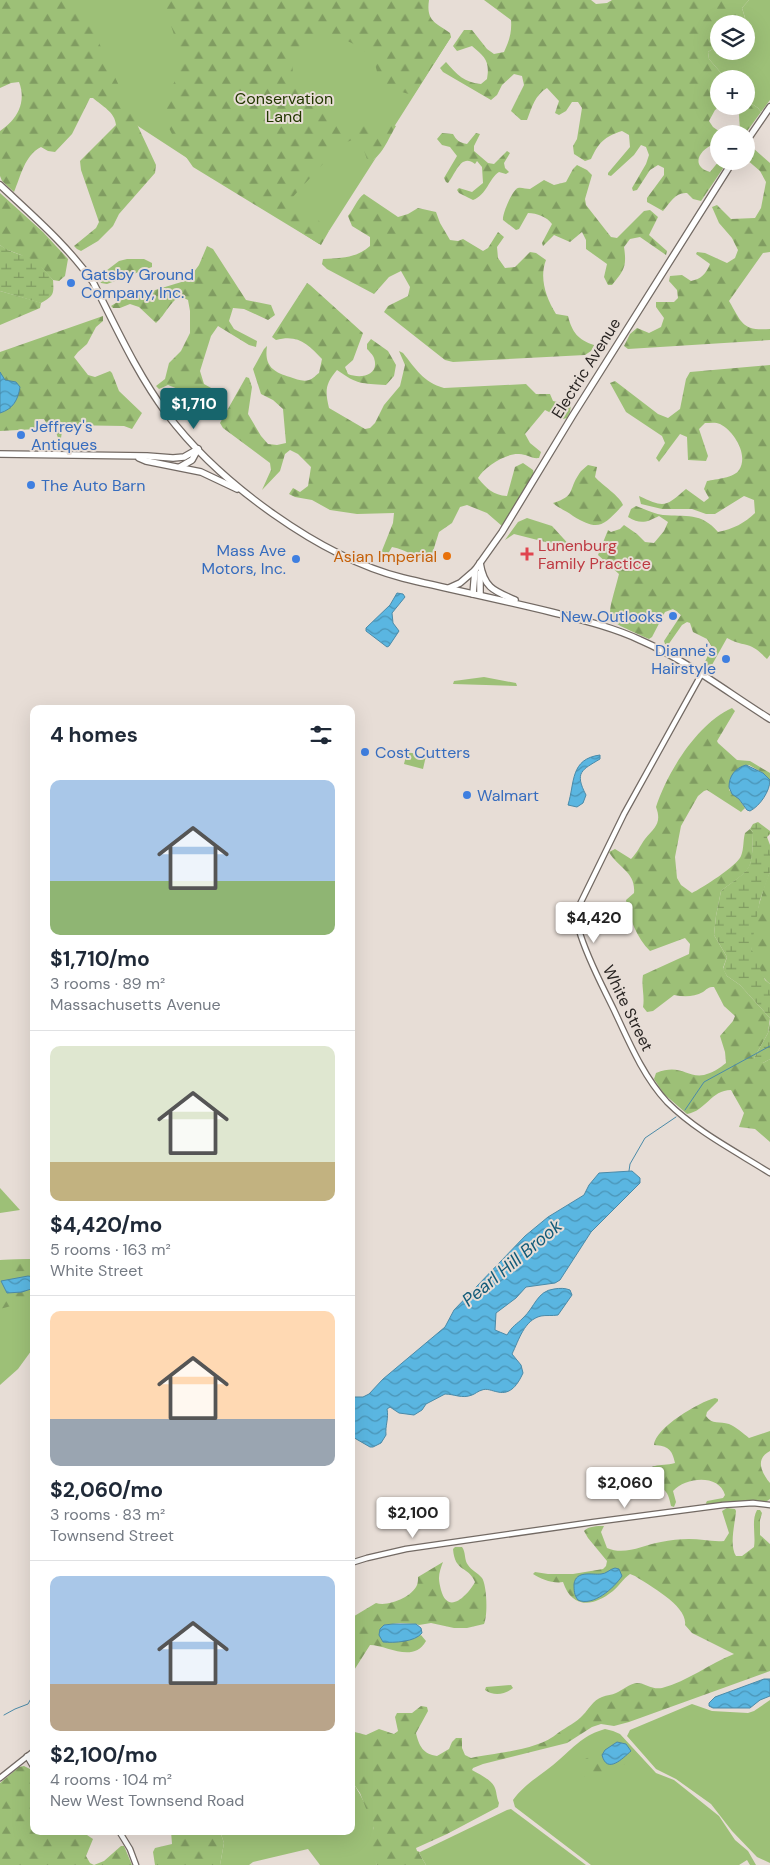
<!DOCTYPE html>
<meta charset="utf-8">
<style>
:root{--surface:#fff;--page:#f6f6f7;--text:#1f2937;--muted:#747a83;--line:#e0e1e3;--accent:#17656c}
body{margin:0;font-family:"DM Sans",sans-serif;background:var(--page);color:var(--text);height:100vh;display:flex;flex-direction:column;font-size:19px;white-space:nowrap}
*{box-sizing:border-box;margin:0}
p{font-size:16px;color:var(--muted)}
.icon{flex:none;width:28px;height:28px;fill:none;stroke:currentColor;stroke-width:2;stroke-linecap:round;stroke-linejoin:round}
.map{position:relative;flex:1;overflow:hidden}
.panel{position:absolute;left:30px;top:705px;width:325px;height:1130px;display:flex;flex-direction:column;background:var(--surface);border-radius:10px;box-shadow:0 5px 20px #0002}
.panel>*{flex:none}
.controls{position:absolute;left:710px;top:15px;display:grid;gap:10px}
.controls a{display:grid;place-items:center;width:45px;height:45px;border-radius:50%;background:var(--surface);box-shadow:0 5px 20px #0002;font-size:25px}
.price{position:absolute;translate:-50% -42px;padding:0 11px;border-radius:5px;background:#fff;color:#222;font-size:16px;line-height:32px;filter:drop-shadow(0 1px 2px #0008)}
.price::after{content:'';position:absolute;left:50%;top:30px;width:15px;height:11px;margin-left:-8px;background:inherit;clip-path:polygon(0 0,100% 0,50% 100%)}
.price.current{background:var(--accent);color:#fff}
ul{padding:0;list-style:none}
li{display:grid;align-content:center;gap:10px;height:265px;padding:0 20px}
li+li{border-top:1px solid var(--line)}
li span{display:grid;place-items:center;height:155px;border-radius:10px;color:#555}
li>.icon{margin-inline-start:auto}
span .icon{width:90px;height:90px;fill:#fffc;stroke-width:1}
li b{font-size:21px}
h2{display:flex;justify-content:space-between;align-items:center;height:60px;padding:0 20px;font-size:21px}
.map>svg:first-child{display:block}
</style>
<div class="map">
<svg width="770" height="1865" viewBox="0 0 770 1865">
<defs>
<pattern id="forest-firs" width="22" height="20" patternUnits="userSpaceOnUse" patternTransform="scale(1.25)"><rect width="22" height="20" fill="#9dc077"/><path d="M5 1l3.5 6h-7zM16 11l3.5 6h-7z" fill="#809c61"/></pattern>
<pattern id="wetland-marsh" width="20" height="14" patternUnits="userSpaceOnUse" patternTransform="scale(1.25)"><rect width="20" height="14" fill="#9dc077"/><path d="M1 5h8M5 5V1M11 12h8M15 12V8" fill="none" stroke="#809c61"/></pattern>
<pattern id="water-waves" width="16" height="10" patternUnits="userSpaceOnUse" patternTransform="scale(1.25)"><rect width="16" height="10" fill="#5ab6e1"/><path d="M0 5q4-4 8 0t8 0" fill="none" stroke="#4a94b6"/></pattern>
</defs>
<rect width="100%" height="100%" fill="#e7ddd6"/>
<g fill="#9dc077">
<path d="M73,0h331l47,37 -78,123 4,-4 -48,75v-1l-10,14 -284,-185z"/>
<path d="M749,0h21v100l-9,12 -3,-4 -12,-8v-21h-26l1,-6 -12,-14 -1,-7 6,-4 5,-1v4h27v-10l6,-1 -10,-32z"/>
<path d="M484,677l32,6 1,3 -64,-2 1,-3z"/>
<path d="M407,752l19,4 -3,13 -19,-5z"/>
<path d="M0,1188l20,22 -20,3z"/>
<path d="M34,1259v88l-16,22 -18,16v-125z"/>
<path d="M770,1700v163l-13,-6 -25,-26 -21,-27 -35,-25 -20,-10 -29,-33 3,-6 62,-26 20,7 36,2 6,-2z"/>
<path d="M605,1729l8,2 7,3 36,39 18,7 45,36 16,24 13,11 8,14h-6l-3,-5 -8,5h-148l-76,-58 -2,-7c13,-18 31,-26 47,-41 16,-14 24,-24 45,-30z"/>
<path d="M351,1780c8,11 22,37 23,50 1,13 -3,22 3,35h-57l-12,-16 -55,13 -4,3h-29l4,-22 -4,-12h131z"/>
<path d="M511,1809l75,56h-160l-7,-12 1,-1 87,-42z"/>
</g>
<g fill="url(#forest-firs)">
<path d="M0,0h79l77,165 -1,8 -36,41 -6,12 -15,15 -17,10 -4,-2 -3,-3 22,-18 3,-6 -18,-52 -1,-9 36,-36c-1,-13 -14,-19 -23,-27h-3l-18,36 -17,18 -7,-1 -7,-4c-17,9 -20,29 -27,45l-12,-11 -2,-5v-45c17,-11 27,-29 19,-49l-8,1 -11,5z"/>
<path d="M157,0h272c-3,21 6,22 21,33l1,4 -38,59c-9,-5 -24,-5 -32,-14 -4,-5 -4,-15 -8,-22 -7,-13 -47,-32 -61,-25 -3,2 -7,6 -9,8 -12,10 -12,29 -8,43l35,26 8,16 8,6 22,-11h20l8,3c-7,11 -15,33 -28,36l-5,-14 -11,-8 -12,5 -49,54 2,8c12,8 28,11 36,24l-8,14 -128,-78 -16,-23 -14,-28v-12l14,-27v-33l-10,-31z"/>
<path d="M484,0h107l5,4 11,-1 5,-3h137l-7,8 3,10 13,11c-1,7 -4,11 -12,12v-17h-27v23l-5,1 -6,4 1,7 12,14 -2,6v27h2l-6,4 -6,11 4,6 10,7h-4v12l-5,-2c-15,6 -24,22 -4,28l9,-11h9l-27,40 -8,-2 -6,-6c-12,-1 -17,10 -24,18l-16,-9v-4l17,-23v-7l-6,-3 -8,5 -13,20 -4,1 -1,-3 14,-24 3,-9 -3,-8 -5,-2 -7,10 -23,21 -3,-1v-2l22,-26 -1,-12 -7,-4c-18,6 -23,11 -31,28l-6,2 -11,-7 -1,-8 4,-7 5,-31 -4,-6h-6l-6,9 -7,4 -4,-2 4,-12 -12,-13c-12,7 -15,19 -20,32h-6l-10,-9 13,-26 -2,-9 -8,-2 -12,11 -5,10 -6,5 -48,-28 -3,-4 6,-6c10,12 19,21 35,22l6,-5c3,-18 -2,-22 -15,-33l-15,5 -4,-5 11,-16h8l15,19 7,5 10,-2c5,-11 8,-19 7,-32z"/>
<path d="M746,100l12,8 3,4 -16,22 -5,-3 -1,-16 3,-8 -2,-1h6z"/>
<path d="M442,133l11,1c3,6 7,9 14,10l9,-11 4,1 -6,12v5l14,12 6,1 13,-13 3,2 -6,10 1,5 4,4 -3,2 -7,-2c-10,6 -12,23 -26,28l-14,-7 -2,-3 2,-2 13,4 11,-9 -1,-16 -5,-6 -2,3c-14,-11 -19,9 -27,19l-2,-1 -2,-4 13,-22 -7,-9 -8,-2 -5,-6z"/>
<path d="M753,148l17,15v89l-7,1 -34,48c13,22 13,30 41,28v11l-142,9 -4,-3 6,-12 7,-6 12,5 12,-6 3,-9 -8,-11v-5h18l4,-4 -1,-8 -8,-9 1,-5 12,-1 9,6c10,-2 15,-7 19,-17l-14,-10 1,-2 8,1 22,10 8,-5 3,-8 -6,-12 -13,-15 -7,-16 5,-2 14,14 24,-1 6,-10 5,-26 -6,-11 -14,-12v-8z"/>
<path d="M577,165l10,5 5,5 -7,24 1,6 25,32 6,1 27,-27 6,-1 8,7 -9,18 18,16 -1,4 -26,-18 -10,2 -6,8c3,20 0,23 -12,38h-4l-4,-8 3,-13 -21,-15v-9l-4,-8 -12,10 -16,-7 -11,11 -1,-3 10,-19c-5,-7 -15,-11 -24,-11l-9,16 -3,1 -13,-10c-1,-5 9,-30 15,-32 3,-1 8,1 12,1l14,-9 10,5 12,-3 7,-13z"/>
<path d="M0,193l43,39 25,27 -3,17 -6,5 -6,-1 -11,-12 -21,-13 -16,-6 -5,-4z"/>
<path d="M364,194l34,23 10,-3 10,-6 18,4 4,11 10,17 8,1 5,-2 20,12 5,-3 10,-16 6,5 -7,10 1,11 7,10 10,-1 15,-15 6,1 10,7c-7,18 0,38 10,54l12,2c4,16 10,24 26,29l-3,6 -6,4 -132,7 -8,-2 -61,-48 4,-6 20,-10 2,-9 -9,-16 -12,6 -15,17 -47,-25 -5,-5 1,-5c18,-1 34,-1 47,-13v-9l-18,-11 -4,-10c6,-7 9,-17 16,-22z"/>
<path d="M207,246l6,3 33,51 25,5 4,10 -7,5 -24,-11 -11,-1 -4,13 5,8 23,12 -1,6 -7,-2 -31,-19 -7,10 -11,35 4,13 16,9v8l-12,15 -25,-25 -15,-6 -9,4 -3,-3 9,-7 4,-16 12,-12 9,-18v-22l-2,-11 -8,-4c-11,7 -14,18 -24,27l-17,-16 -9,-3 -10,4h-7l-2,-2 8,-5 69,-21 11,-15z"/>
<path d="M127,259h17l8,4v4l-45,17 -6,-1 -3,-6 21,-16z"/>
<path d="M307,283l3,2 53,48 -10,27 -8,7 3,7c12,5 32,2 26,-16 -1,-3 -5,-7 -7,-9v-5l4,-5 17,12 8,14 -2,11 -8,9c-25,-2 -28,0 -49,-15 -12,14 -12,21 -8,38l36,21 5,-1 5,-5 9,-18 16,-19 5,-21 -6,-14 4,2c13,16 20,29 41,35l82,-4 10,10h14l3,7 18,4 -1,7 -3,6 -4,1 -18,-9 -20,24 5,9 11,9 -2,6c-8,1 -12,-4 -20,-4 -13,-1 -35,13 -41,24 9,11 15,17 29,18l8,-29 8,-4 10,7 1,4 -32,52 -15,-13 -20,-8 -7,2 -8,16 -13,9 -9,29c-14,-3 -23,-11 -38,-14l-6,10 -5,4 -2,-3 14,-35 1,-10 -37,1 -27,-4 -18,-10 -17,-3 -6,-3 4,-6 7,4 8,-6 3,-19 -13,-13 -8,-4 -5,4 -5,17 -18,19 9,-20 -1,-7 -47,-35 -3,-5 26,-46 3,1 3,9 -4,27 13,22 7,8 9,1 9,-2 -3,-34 -10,-9 -12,-6 -8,-25 11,-20 3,-3c-3,20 6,26 23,31 6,2 13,5 19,3 4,-1 7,-5 10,-7l3,-14c-14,-15 -24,-25 -46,-19l-4,-3z"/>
<path d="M0,291l39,11 2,1 -1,5 -40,17z"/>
<path d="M103,316v5l-7,6 -9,17 -9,8 -4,5 14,18 7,2 15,-6 2,2 7,18 23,22 -10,16 -8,-3 -61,-1 -2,13h-3l-3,-9 -7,-3 -4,-7h-5l-3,3 1,7 -37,2v-79z"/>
<path d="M770,365v290l-3,4c-6,-6 -12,-12 -20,-14 -8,-2 -13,-3 -20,-7l-19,34h-3l-3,-4 10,-21 -5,-8 -14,-7 -3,-9 -3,-1 -5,3 -14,20 -3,-1 -1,-3 17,-26 -8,-6 -8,3 -13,25 -3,2c-48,-22 -43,-14 -30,-65l-21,-19 10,-25 3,2 9,-3 4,-4 13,9 8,8 9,1 10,-12 4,-9 -9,-6c-12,6 -18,9 -31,1l3,-8 5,-3c9,3 18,8 27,9 23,2 38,-3 55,17 15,-3 27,-9 37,-19l-1,-13 -10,-4 -29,18h-9l-14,-5h-30l-21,-5 -2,-8c26,12 26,11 47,-7l18,13 5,-4 -5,-9 3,-8c9,-2 27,-3 32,-11 10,-15 -5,-39 -19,-46 -4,-2 -10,-1 -15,-1l-6,6 9,27 -2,5 -18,-1 -1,-23 -7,-3 -21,28 -3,-4 9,-15 -3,-7 -36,-24 -16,-29 5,-2 43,33 10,4 12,-9 6,-30 4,-7z"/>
<path d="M588,465l9,2 -2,10c7,8 25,19 28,28 -20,21 -24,27 -50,11 -6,-5 -15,-8 -20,-13 23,-7 15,-13 26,-29 2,-4 6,-6 9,-9z"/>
<path d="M527,518l25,8 21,23 -59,-15 -9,6 13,-18z"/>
<path d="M732,708l3,3 -18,30 1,2 19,17 13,1 20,12v7l-7,-7 -14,-8 -19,14 -1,11 10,9 6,9 -4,4 -34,-22 -3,1 -6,5 -17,30 -6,31 2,21 4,7 11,8c10,-5 45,-27 49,-37 3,-7 2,-16 4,-23l5,-4 3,3c-1,40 0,35 -32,59l-5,25 -2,19 13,22 -4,11 4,8 13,9 30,33 -2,15 -14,25 9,5 7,-4v83l-15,-13 -16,-2 5,-14 -13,-23c-20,0 -25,21 -44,24l-23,-20 -10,-15 2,-6c25,-10 30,5 48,2 8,-2 16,-7 22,-12l-1,-11 -5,-16 13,-15 2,-5 -11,-10 -10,-19c-6,0 -7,2 -11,5 -9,5 -19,5 -29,3l-21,16 -6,1 -4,-5c2,-11 -2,-21 0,-32l46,-21 1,-10 -5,-6 -35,13c-13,-12 -21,-34 -24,-51l8,-7c2,-21 -16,-25 -25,-41l6,-3 16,10c6,-6 9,-13 14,-20 10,-12 17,-16 11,-32 12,-36 41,-83 76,-99z"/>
<path d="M770,872v112c-9,-7 -19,-25 -19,-37 -1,-12 13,-64 19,-75z"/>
<path d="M34,1259v13l-6,-1 -28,2v-13z"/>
<path d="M34,1288v15h-12l-22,6v-15l5,-5 2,4 15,-1z"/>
<path d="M715,1398l3,1v2l-11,11 -1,4c6,9 14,5 23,8 7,3 14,9 20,14l21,-7v20c-15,8 -9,21 0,32v16l-3,2 -34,1 -26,3 -1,-2 1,-2 16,-3 2,-3c-6,-21 -39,-18 -52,-4l3,11 -2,5 -3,-1c-3,-18 -9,-20 -27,-22l-3,-6c8,-16 18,-11 34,-15 -3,-14 -7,-17 -21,-18 1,-17 45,-43 61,-47z"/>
<path d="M727,1508l8,1 1,2c-1,13 -7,34 0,45h6l12,-9c2,-12 -3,-26 3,-37h3l2,3 -2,7v15l10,9v127l-141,51 -15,4 -13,-2 -9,3 -25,16 -84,21 -10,4 -1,2c7,4 18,9 22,16 3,5 2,11 5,17l-1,4 -51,27 -31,14 1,3 3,1 -1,1 7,12h-49l-4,-7 -1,-12 2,-17 -14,-36 -9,-13v-49l15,4 13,-6 15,5 4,-3 -3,-14 2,-4h15l9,-7 6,1 1,4 -12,22c3,13 7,21 21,23l12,-7 3,-7 4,-4h6v10l3,7 6,3c25,-5 68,-8 87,-25 8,-6 19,-11 25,-18 6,-6 10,-15 19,-18 5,-2 10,-2 14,-4 7,-3 13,-9 21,-10 8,0 15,7 25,5 26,-7 47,-24 72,-34l-42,-21 -7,-8c3,-19 -35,-39 -50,-49l-5,-2c-7,5 -11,12 -17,17 -20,16 -41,18 -50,-9 -9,2 -23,-3 -30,-8l2,-2 13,2h25l30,-5 3,-3 1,-5 -19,-23 -4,-7c5,-5 13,-5 20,-5l-3,6 6,16c18,8 36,-3 54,-6 9,-2 19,-3 28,-3 12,0 23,3 35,2l5,-8 -7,-22z"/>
<path d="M455,1547h7c4,5 2,13 6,18 3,5 10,8 14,13 5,7 6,39 2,46l-17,4h-13l-23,-5 -12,2 -3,-1 -16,-1 -16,2 -5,7 4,10 31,-4 7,-3 5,6c-13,23 -39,4 -56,4l-19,30v-57l25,-15c12,4 36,-6 41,-18 1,-3 1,-5 1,-8l25,-15c-2,5 -4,11 -4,16 0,4 1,8 2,12 7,26 27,5 34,-8 -7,-17 -20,-9 -22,-33z"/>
<path d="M511,1685l2,3c-8,7 -20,8 -28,2l1,-3z"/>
<path d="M605,1750l-3,5 18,6 10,-9h2c2,16 -34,22 -47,25l-3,-3 -2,-5 5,-10z"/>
<path d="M24,1766l6,3 4,4v58h47l12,8 -7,17 4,7 4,2 10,-4 17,-15h3l8,19h-132v-82l19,-16z"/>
<path d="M171,1831h49l4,12 -4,22h-65l-2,-13 2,-4 17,-4z"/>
</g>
<g fill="url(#wetland-marsh)">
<path d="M0,245c10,8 22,9 33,15 8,5 14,13 20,20 1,14 1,16 -12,23l-41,-12z"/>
<path d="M758,822l12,9v3l-3,3 3,8v27l-10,28 -9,48 14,32 5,4v34l-30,-33 -13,-9 -4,-7 4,-12 -13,-22 2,-19 5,-25c31,-24 31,-19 32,-59l-3,-3 3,-5z"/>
<path d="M770,1022v37l-7,4 -7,-1 -2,-4 14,-25z"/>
</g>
<g fill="url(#water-waves)" stroke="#4b8aa8">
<path d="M0,372l5,8 11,2 4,5c-2,13 -7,22 -20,26z"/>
<path d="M397,593l6,1 2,3 -13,16 1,10 6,8 -10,15 -2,1 -21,-16v-3l24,-23z"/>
<path d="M600,755v4c-18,11 -26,13 -14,36l-3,8 -6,4 -9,-2c7,-23 2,-46 32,-50z"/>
<path d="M746,765l17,8 7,7c0,11 -10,26 -20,31l-3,-1 -8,-11 -7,-5 -3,-7c0,-11 6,-19 17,-22z"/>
<path d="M632,1171l8,7v5l-49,49 -31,48 -5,3 -29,4 -10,11 -20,15 -1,17 12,5c6,-10 9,-10 16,-17 12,-11 14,-27 31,-29 6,-1 11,-1 16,1l2,5 -14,20c-6,1 -12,0 -17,1 -17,4 -22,24 -29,38l9,11 2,8c-5,11 -12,22 -25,19 -6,-1 -11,-4 -16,-2 -4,1 -7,4 -10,5 -10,4 -18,-1 -27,-1l-19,10 -4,6 -8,5 -15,-2 -9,-6 -3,2c2,9 -2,17 -1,26l-5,8 -8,4h-3l-19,-11v-39h12l6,-3 14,-15 62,-52 9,-17 71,-74 23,-19 36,-22 5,-10 10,-12z"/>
<path d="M28,1276l6,1v11l-12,4 -15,1 -6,-12z"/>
<path d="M615,1568l4,1 3,7c-8,12 -29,31 -44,24 -4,-5 -4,-10 -4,-16 2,-14 18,-9 27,-10 5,0 9,-5 14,-6z"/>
<path d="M393,1624h23l5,4 1,5c-7,9 -28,10 -39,9l-4,-7 1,-6 4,-4z"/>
<path d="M764,1679h6v17l-10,4 -10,8h-37l-4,-2v-3l6,-6z"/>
<path d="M617,1742l9,2 5,7c-8,7 -24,24 -29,4l3,-5z"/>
</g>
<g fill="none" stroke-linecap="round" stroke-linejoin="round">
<g stroke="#4b8aa8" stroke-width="1">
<path d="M685,1110l19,-28 66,-36"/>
<path d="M629,1171l1,-7 15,-26 31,-21"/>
<path d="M4,1715l11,-6 13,-5 6,-11"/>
</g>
<g stroke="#736a64" stroke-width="7">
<g id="minor">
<path d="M701,675l-77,139 -44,90c-3,9 -3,17 -1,26 8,28 23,55 35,80 15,32 29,66 53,92 29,29 68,49 103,71"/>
<path d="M351,1563l16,-5 39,-9 188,-27 129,-17 30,-2 17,2"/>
<path d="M27,1756l7,12"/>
<path d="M0,1778l34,-27"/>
<path d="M119,1831l11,18 6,16"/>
</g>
</g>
<g stroke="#736a64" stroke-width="8">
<g id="major">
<path d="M746,142l24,-35"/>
<path d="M0,185c33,31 67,60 93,97 23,45 44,92 74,132 52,69 153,143 236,164 50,12 99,22 148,34 31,8 61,15 89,28 46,20 87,52 130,79"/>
<path d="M0,454l147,2 26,2 11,-1 14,-8"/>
<path d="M139,458l7,3 55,11 36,17"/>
<path d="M180,467l12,-7 6,-11"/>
<path d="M480,563c4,25 14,28 35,37"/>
<path d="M480,573v22"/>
<path d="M449,588l11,-5 15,-13 27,-38 71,-117 160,-254"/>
<path d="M473,594l2,-24"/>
</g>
</g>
<use href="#minor" stroke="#fff" stroke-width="4.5"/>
<use href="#major" stroke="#fff" stroke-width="5.5"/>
</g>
<g fill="#3f7fe0" stroke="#e7ddd6" stroke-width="2">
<circle cx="71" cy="283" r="5"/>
<circle cx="21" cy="435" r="5"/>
<circle cx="31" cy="485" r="5"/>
<circle cx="296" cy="559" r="5"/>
<circle cx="673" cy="616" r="5"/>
<circle cx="726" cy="659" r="5"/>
<circle cx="365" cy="752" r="5"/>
<circle cx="467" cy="795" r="5"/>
</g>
<path fill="#e0444e" stroke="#e7ddd6" stroke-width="2" d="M524.5 546.5h5v5h5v5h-5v5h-5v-5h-5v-5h5z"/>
<circle fill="#e8710a" stroke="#e7ddd6" stroke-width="2" cx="447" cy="556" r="5"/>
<g text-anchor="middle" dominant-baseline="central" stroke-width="4" stroke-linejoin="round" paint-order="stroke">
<g font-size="16" fill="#233800" stroke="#e7ddd6">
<text x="284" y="98">Conservation<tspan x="284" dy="18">Land</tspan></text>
</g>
<g font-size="16" fill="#366cbe" stroke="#e7ddd6" text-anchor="start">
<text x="81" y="274">Gatsby Ground<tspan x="81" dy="18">Company, Inc.</tspan></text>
<text x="31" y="426">Jeffrey's<tspan x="31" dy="18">Antiques</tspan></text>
<text x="41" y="485">The Auto Barn</text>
<text x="286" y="550" text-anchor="end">Mass Ave<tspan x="286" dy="18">Motors, Inc.</tspan></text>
<text x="663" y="616" text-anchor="end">New Outlooks</text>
<text x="716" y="650" text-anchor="end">Dianne's<tspan x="716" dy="18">Hairstyle</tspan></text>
<text x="375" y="752">Cost Cutters</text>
<text x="477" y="795">Walmart</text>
</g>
<g font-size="16" fill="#282422" stroke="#e7ddd6">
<text transform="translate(586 368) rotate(-58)">Electric Avenue</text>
<text transform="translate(628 1008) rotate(64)">White Street</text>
</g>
<g font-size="16" fill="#be3a42" stroke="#e7ddd6" text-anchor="start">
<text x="538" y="545">Lunenburg<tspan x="538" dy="18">Family Practice</tspan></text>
</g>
<g font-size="16" fill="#c56008" stroke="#e7ddd6" text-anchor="end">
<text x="437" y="556">Asian Imperial</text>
</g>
<g font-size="18" font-style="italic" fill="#115a78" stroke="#e7ddd6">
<text transform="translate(512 1263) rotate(-40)">Pearl Hill Brook</text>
</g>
</g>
</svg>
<div class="controls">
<a><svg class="icon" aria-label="layers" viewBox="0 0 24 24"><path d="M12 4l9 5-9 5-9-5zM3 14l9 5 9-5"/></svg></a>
<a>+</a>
<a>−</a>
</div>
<b class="price current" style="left:194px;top:430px">$1,710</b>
<b class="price" style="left:594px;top:944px">$4,420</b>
<b class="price" style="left:625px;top:1509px">$2,060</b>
<b class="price" style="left:413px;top:1539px">$2,100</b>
<section class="panel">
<h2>4 homes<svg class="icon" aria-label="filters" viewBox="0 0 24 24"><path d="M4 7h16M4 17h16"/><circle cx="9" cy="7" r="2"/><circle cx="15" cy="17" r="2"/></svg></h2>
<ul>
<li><span style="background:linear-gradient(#a9c7e8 65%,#8fb573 0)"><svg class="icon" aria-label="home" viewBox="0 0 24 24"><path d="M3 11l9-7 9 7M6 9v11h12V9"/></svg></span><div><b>$1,710/mo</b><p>3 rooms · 89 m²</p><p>Massachusetts Avenue</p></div></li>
<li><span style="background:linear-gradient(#dfe7d0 75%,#c2b280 0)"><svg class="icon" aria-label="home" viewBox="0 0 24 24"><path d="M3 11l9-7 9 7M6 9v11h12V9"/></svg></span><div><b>$4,420/mo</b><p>5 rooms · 163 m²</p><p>White Street</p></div></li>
<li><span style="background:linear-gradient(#ffd9b3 70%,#9aa5b1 0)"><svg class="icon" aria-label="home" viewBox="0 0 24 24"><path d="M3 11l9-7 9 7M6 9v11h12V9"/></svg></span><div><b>$2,060/mo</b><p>3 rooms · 83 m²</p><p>Townsend Street</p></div></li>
<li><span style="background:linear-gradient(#a9c7e8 70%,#b9a48a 0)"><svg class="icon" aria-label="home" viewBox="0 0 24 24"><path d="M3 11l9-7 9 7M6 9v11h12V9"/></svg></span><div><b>$2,100/mo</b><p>4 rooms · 104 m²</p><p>New West Townsend Road</p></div></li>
</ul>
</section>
</div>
